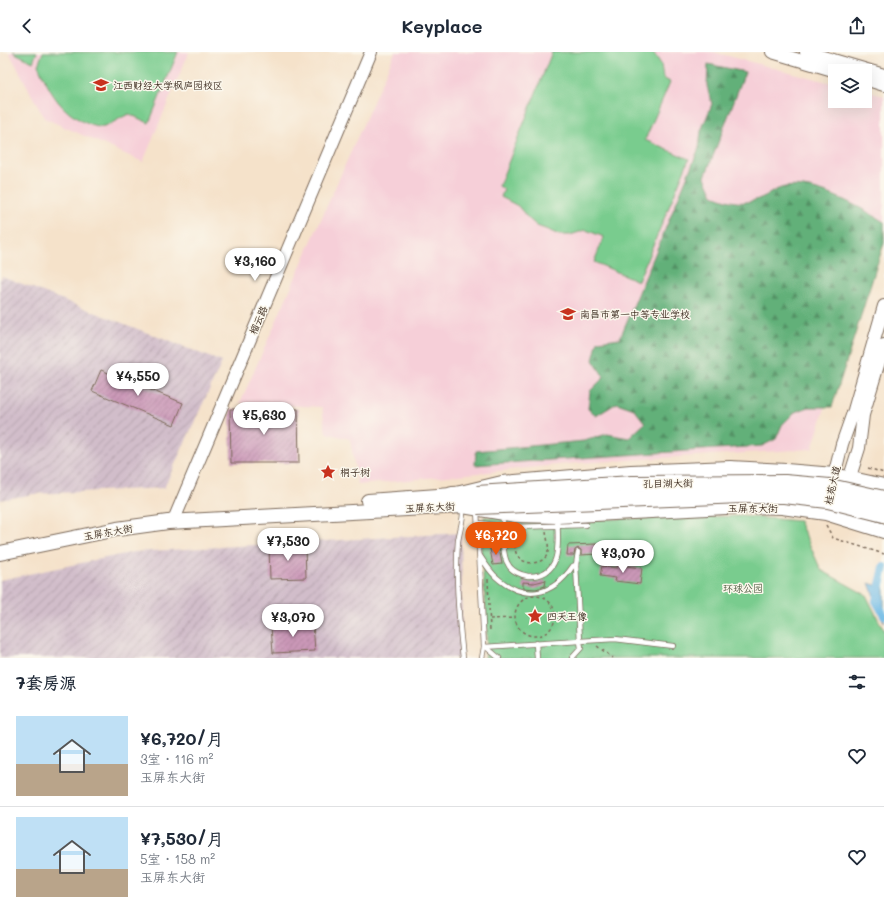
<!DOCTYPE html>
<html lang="zh">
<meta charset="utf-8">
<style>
:root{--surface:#fff;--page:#f2f2f3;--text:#1f2937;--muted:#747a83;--line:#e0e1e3;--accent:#ea580c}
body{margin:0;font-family:Mali,"LXGW WenKai TC",sans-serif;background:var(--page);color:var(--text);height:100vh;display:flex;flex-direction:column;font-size:15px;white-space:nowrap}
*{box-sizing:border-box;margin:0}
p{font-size:13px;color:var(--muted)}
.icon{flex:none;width:22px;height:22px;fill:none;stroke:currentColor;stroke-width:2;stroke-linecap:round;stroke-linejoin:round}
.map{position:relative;height:606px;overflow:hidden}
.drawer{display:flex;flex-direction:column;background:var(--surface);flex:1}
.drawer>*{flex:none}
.fabs{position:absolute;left:828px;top:12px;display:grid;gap:8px}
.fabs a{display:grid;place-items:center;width:44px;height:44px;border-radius:0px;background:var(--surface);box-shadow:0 4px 16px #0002;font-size:20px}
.price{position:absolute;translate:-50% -34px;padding:0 9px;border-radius:14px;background:#fff;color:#222;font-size:13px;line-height:26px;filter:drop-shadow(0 1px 2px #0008)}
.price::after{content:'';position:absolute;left:50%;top:24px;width:12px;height:9px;margin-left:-6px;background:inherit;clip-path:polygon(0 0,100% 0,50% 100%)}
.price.on{background:var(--accent);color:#fff}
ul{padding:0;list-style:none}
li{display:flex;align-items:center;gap:12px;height:100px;padding:0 16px}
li+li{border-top:1px solid var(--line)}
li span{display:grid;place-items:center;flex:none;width:112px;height:80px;border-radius:0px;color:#555}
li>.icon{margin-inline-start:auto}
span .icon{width:48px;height:48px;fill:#fffc;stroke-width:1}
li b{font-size:17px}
h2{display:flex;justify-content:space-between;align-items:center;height:48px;padding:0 16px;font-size:17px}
header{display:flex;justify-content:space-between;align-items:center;height:52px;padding:0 16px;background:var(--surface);font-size:18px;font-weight:700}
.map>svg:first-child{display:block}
</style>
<header><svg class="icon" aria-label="back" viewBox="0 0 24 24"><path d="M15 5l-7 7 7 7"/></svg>Keyplace<svg class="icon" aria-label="share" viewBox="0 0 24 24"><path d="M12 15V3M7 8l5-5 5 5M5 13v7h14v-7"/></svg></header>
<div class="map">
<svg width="884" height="606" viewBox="0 0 884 606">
<defs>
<pattern id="industrial-furrows" width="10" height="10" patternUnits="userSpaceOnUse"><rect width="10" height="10" fill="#d1bdca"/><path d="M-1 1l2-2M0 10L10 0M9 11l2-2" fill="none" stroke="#ab9aa3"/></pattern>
<pattern id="forest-firs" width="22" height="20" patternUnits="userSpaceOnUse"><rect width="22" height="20" fill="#62b079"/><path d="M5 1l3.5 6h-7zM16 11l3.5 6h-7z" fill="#528f63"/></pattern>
<pattern id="water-ripples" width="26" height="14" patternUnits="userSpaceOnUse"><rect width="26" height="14" fill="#6cb9e6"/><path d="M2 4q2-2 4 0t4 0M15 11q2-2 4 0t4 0" fill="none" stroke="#5a97ba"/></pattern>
<pattern id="building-hatch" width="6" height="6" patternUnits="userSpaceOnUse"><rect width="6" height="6" fill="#cb98b8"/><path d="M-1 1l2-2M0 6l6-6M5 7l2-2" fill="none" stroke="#a67c95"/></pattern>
</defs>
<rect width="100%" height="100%" fill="#fbf7ec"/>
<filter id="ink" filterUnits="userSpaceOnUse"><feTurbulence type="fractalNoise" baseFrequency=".025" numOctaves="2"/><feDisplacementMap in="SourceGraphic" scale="8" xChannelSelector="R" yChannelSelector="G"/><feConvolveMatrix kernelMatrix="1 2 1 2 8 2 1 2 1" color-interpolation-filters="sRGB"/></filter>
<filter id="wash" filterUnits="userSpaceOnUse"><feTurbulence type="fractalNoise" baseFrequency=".012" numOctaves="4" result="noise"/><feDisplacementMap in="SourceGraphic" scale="16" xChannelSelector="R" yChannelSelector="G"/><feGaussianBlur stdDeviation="0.9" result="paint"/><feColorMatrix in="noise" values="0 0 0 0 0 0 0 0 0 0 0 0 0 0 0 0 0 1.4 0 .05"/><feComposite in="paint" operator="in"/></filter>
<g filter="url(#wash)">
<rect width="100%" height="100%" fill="#f5e2ca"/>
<g fill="#f6cfd8">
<path d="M9,0h180l-46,110 -99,-44z"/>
<path d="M395,0h318l122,32v17h30v-10l19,5v128l-72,225 -234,14 -220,22 -8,-46 -24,-6 -4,-26 -82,-4z"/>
</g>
<g fill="url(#industrial-furrows)">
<path d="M2,224l220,86 -58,126 -130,6 -34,6v-220z"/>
<path d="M461,481l1,90 -3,35h-459v-78l134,-28z"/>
</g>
<path fill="url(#forest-firs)" stroke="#4e6d4c" d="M708,12l37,8 -40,105 8,18c20,8 31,11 52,1 6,-3 13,-8 20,-9 30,-5 74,19 99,35v21l-52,164h-23l-14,5 -13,13 -6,14 -14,7 -287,19 1,-14 108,-10 23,-7 22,4 16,-15 -11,-14 -17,-6 -21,13 -8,-7 2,-18 14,-14 -11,-17 5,-19 22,-3 79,-190 2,-17 11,-27 -5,-18z"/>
<g fill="#79cc8e" stroke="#5a7b56">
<path d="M13,0h24l-4,10z"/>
<path d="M43,0h135l-29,71 -20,-9c-8,3 -17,10 -25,13 -5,1 -14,-2 -18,-4 -27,-12 -37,-33 -48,-58z"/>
<path d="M552,0h101l8,12 2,14 7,4 -25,58 44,19 -51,122 -44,-19 10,-25 -18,-7 -16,5h-11l-11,-5 -11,-4 -9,-8 -10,-12 -17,-9 3,-8 -5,-3z"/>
<path d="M741,464l58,5 22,49 45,25 18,36v27h-399c5,-36 -2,-72 -4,-108 -1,-11 2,-22 3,-33l83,3z"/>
</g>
<path fill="url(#water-ripples)" stroke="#547282" d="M869,531l15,5v34z"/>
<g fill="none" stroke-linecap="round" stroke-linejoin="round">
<path stroke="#6cb9e6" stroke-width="8" d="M884,515l-8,34 8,14"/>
</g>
<g id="blocks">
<g fill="url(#building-hatch)">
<path d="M101,318l82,33 -9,22 -82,-34z"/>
<path d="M230,357h68l1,54h-68z"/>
<path d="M597,492l1,10 -17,1v-5l-3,-2 -3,2 -1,5h-7l1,-10z"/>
<path d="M305,494l1,32 -36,1 -1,-32z"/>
<path d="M499,496l3,16 -9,1 -3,-16z"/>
<path d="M617,513l25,3 -2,16 -25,-3 1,-3 -16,-2 2,-10 15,2z"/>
<path d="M546,528l-1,6 -9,3 -13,-1v-6l11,1z"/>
<path d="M313,571l2,28 -42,2 -2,-27z"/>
</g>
</g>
</g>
<g filter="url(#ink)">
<use href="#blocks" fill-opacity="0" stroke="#7c6a5a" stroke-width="1"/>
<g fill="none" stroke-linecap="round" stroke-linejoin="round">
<g stroke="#7c6a5a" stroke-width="6">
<g id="lane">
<path d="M477,458l7,137 -2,11"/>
<path d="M503,463c0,12 -2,39 5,49 3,7 13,11 20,12 36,1 30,-35 29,-59"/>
<path d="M478,471l36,4 72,-2"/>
<path d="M480,504c4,6 9,14 15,20 28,26 57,21 78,-10l3,-1"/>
<path d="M536,591l1,15"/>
<path d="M484,595l96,-6 -4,-76 2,-13"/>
<path d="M486,595l13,11"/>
<path d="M463,606c-4,-36 -8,-82 -5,-117 2,-12 6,-22 5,-34"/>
<path d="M572,606l9,-10 -1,-7 35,-2 58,7"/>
</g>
</g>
<g stroke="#7c6a5a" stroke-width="14">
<g id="secondary">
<path d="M772,0l64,19"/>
<path d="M806,0l78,23"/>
<path d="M865,27l19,6"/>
<path d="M832,432l10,-40 12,-34 30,-104"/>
<path d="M847,434l12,-38 4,-33 21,-70"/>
<path d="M173,470l198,-470"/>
</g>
</g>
<g stroke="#7c6a5a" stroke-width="16">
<g id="primary">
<path d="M368,449l84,-6 50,-12 129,-11 99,-4 56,3 48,4 50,11"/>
<path d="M0,501l117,-24 51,-7 295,-16 53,9 41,1 188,-10 37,1 44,6 58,18"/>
</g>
</g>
<g stroke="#7c6a5a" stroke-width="18">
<path id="highway" d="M452,443l25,-1"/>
</g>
<g stroke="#7c6a5a" stroke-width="1.5" stroke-dasharray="3 3" stroke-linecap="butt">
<path d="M868,416l16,5"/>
<path d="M826,473l7,13 51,16"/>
<path d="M514,481c1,7 0,17 3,22 6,10 24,11 30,0 3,-7 0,-16 -1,-23"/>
<path d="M488,527l2,52"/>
<circle cx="535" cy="564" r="20"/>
<path d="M555,563l18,-1"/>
<path d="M490,567l24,-1"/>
<path d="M597,594l16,12"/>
</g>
<use href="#lane" stroke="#fff" stroke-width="4.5"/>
<use href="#secondary" stroke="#fff" stroke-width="12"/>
<use href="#primary" stroke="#fff" stroke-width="14"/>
<use href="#highway" stroke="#fff" stroke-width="16"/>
<g stroke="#7c6a5a" stroke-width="18" stroke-linecap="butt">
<g id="highway-bridge">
<path d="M477,442l155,-10 153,-1 45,4 54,12"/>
<path d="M477,454l264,-11h43l44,5 56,14"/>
</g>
</g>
<use href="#highway-bridge" stroke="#fff" stroke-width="16"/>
</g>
</g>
<defs>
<g id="university-bare" transform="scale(1.2)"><path d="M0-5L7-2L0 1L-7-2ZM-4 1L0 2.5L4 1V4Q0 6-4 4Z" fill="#c8321e" stroke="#fbf7ec" stroke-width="2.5" paint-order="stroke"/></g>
<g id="school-bare" transform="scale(1.2)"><path d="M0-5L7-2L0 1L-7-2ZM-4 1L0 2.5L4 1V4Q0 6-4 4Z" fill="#c8321e" stroke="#fbf7ec" stroke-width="2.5" paint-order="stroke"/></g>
<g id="sight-bare" transform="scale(1.2)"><path d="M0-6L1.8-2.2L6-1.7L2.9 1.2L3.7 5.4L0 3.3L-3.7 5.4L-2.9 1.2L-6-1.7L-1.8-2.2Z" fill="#c8321e" stroke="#fbf7ec" stroke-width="2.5" paint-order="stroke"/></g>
</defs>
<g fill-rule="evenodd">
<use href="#university-bare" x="101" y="33"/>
<use href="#school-bare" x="568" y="262"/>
<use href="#sight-bare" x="328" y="420"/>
<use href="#sight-bare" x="535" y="564"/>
</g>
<g text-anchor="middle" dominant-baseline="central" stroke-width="3" stroke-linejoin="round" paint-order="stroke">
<g font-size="10" fill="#3b2a1e" stroke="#fbf7ec" text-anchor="start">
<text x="113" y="33">江西财经大学枫庐园校区</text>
<text x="580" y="262">南昌市第一中等专业学校</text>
<text x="340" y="420">桐子树</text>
<text x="547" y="564">四天王像</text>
</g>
<g font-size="10" fill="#3b2a1e" stroke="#fbf7ec">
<text transform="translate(258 268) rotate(-67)">榴云路</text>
<text transform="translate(668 431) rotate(-1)">孔目湖大街</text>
<text transform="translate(832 433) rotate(-77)">桂苑大道</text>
<text transform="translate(430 455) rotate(-3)">玉屏东大街</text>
<text x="753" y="456">玉屏东大街</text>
<text transform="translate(108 480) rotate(-10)">玉屏东大街</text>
</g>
<g font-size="10" fill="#4e5b40" stroke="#fbf7ec">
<text x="743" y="536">环球公园</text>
</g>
</g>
</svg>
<div class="fabs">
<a><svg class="icon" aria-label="layers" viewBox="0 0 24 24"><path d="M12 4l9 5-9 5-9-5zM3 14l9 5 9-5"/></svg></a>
</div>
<b class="price" style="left:255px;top:230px">¥3,160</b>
<b class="price" style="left:138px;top:345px">¥4,550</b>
<b class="price" style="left:264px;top:384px">¥5,630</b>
<b class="price on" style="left:496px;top:504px">¥6,720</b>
<b class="price" style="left:288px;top:510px">¥7,530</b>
<b class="price" style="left:623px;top:522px">¥3,070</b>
<b class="price" style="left:293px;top:586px">¥3,070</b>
</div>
<section class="drawer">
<h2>7套房源<svg class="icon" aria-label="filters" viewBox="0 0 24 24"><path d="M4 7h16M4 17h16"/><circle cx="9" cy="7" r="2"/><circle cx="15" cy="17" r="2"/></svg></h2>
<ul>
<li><span style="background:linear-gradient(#bfe0f5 60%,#b9a48a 0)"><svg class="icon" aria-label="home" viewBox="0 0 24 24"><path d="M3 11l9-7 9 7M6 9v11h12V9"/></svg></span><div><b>¥6,720/月</b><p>3室 · 116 m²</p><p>玉屏东大街</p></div><svg class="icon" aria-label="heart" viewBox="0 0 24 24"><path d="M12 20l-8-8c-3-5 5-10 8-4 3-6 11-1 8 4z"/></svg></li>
<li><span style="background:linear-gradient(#bfe0f5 65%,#b9a48a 0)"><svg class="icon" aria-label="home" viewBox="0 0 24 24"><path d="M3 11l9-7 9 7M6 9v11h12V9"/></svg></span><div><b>¥7,530/月</b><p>5室 · 158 m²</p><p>玉屏东大街</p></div><svg class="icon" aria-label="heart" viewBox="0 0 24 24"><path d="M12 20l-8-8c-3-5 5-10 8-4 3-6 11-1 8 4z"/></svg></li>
</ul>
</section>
